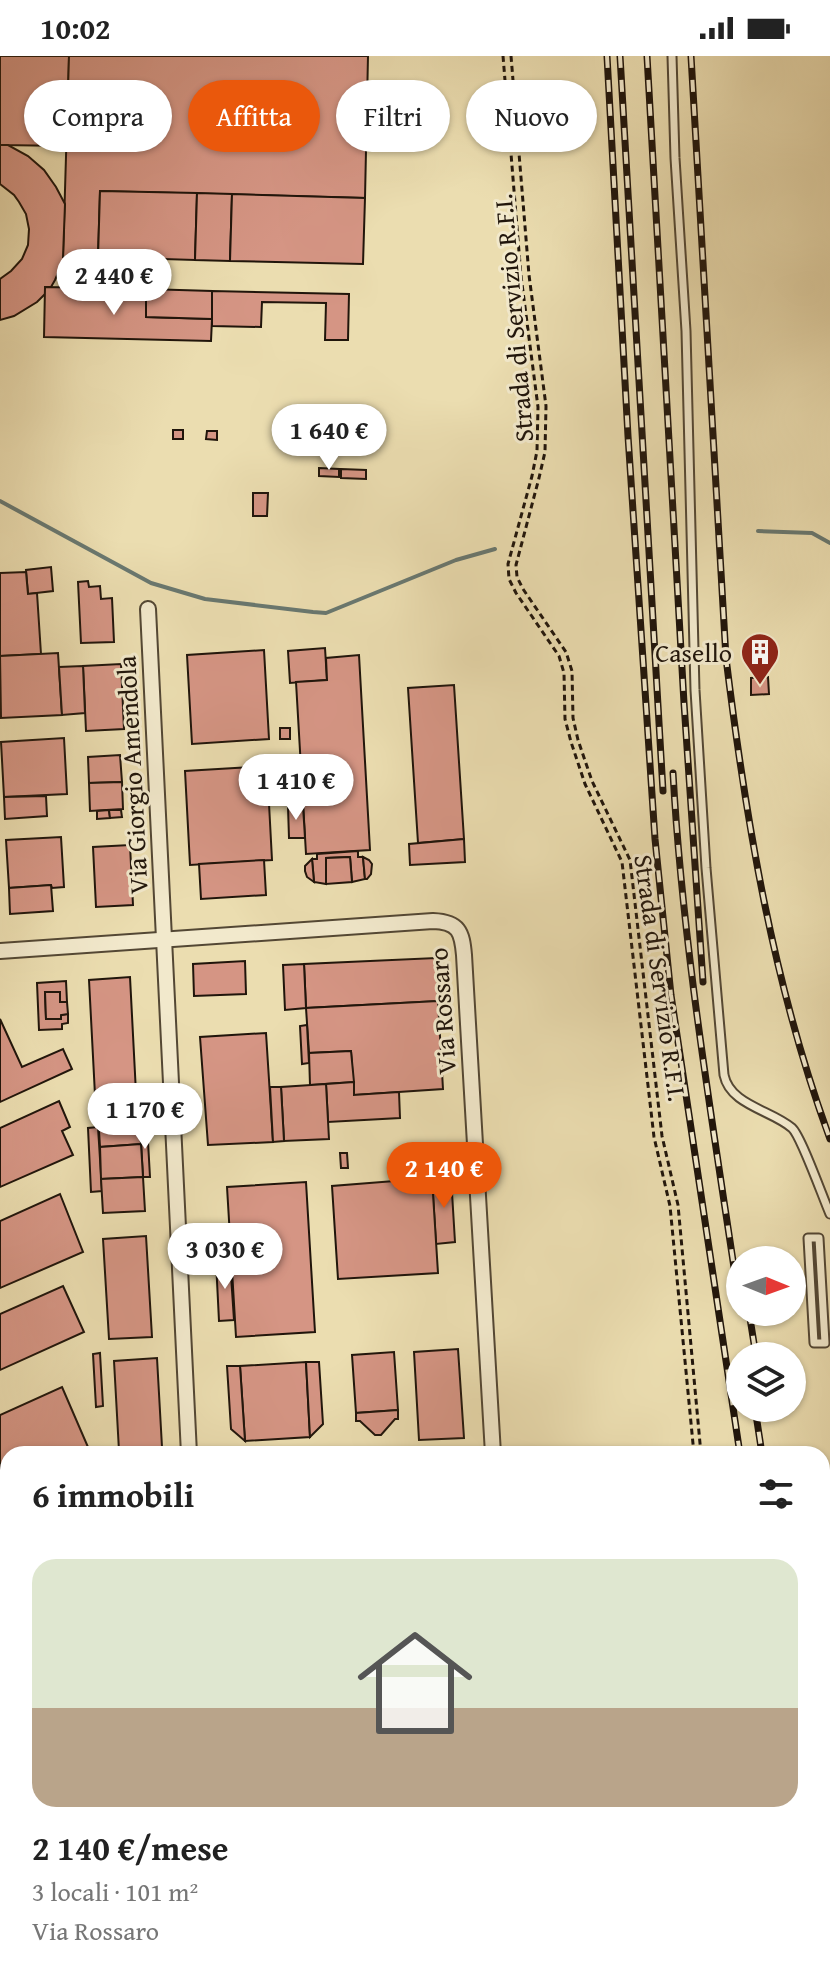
<!DOCTYPE html>
<html lang="it">
<meta charset="utf-8">
<style>
:root{--surface:#fff;--page:#f6f6f6;--text:#222;--muted:#767676;--line:#e0e0e0;--accent:#ea580c}
body{margin:0;font-family:"Gentium Book Plus",serif;background:var(--page);color:var(--text);height:100vh;display:flex;flex-direction:column;font-size:30px;white-space:nowrap}
*{box-sizing:border-box;margin:0}
p{font-size:26px;color:var(--muted)}
.icon{flex:none;width:44px;height:44px;fill:none;stroke:currentColor;stroke-width:2;stroke-linecap:round;stroke-linejoin:round}
.map{position:relative;flex:1;overflow:hidden}
.side{position:absolute;left:0px;top:1390px;width:830px;height:536px;display:flex;flex-direction:column;background:var(--surface);border-radius:24px 24px 0 0;box-shadow:0 2px 6px #0004}
.side>*{flex:none}
.top-card{position:absolute;left:24px;top:24px;width:782px;height:72px;display:flex;gap:16px}
.needle{width:52px;rotate:91deg}
.tools{position:absolute;left:726px;top:1190px;display:grid;gap:16px}
.tools a{display:grid;place-items:center;width:80px;height:80px;border-radius:50%;background:var(--surface);box-shadow:0 2px 6px #0004;font-size:40px}
.price{position:absolute;translate:-50% -68px;padding:0 18px;border-radius:28px;background:#fff;color:#222;font-size:26px;line-height:52px;filter:drop-shadow(0 2px 4px #0008)}
.price::after{content:'';position:absolute;left:50%;top:48px;width:24px;height:18px;margin-left:-12px;background:inherit;clip-path:polygon(0 0,100% 0,50% 100%)}
.price.selected{background:var(--accent);color:#fff}
ul{padding:0;list-style:none}
li{display:grid;align-content:center;gap:16px;height:424px;padding:0 32px}
li+li{border-top:2px solid var(--line)}
li span{display:grid;place-items:center;height:248px;border-radius:24px;color:#555}
li>.icon{margin-inline-start:auto}
span .icon{width:144px;height:144px;fill:#fffc;stroke-width:1}
li b{font-size:34px}
h2{display:flex;justify-content:space-between;align-items:center;height:96px;padding:0 32px;font-size:34px}
.chip{padding:0 28px;border-radius:36px;background:var(--surface);box-shadow:0 2px 6px #0004;font-size:28px;line-height:72px}
.chip.selected{background:var(--accent);color:#fff}
.status{display:flex;justify-content:space-between;align-items:center;height:56px;padding:0 40px;background:var(--surface);direction:ltr}
.status svg{height:22px;fill:currentColor}
.map>svg:first-child{display:block}
</style>
<div class="status"><b>10:02</b><svg viewBox="0 0 49 12"><path d="M0 12V9h3v3zM5 12V6h3v6zM10 12V3h3v9zM15 12V0h3v12zM26 1h20v11H26zM47 4h2v5h-2z"/></svg></div>
<div class="map">
<svg width="830" height="1926" viewBox="0 0 830 1926">
<rect width="100%" height="100%" fill="#ebddb0"/>
<filter id="stains"><feTurbulence type="fractalNoise" baseFrequency=".0025" numOctaves="4"/><feColorMatrix values="0 0 0 0 .2 0 0 0 0 .09 0 0 0 0 .02 0 0 0 .5 -.17"/></filter>
<radialGradient id="worn" r=".72"><stop offset=".6" stop-color="#630" stop-opacity="0"/><stop offset="1" stop-color="#630" stop-opacity=".3"/></radialGradient>
<g fill="none" stroke-linecap="round" stroke-linejoin="round">
<g stroke="#697870" stroke-width="4">
<path d="M0,445l151,82 54,16 108,13 13,1 130,-53 39,-11"/>
<path d="M758,475l54,2 18,10"/>
</g>
</g>
<g fill="#d59584" stroke="#20150b" stroke-width="2">
<path d="M0,0h69l-2,90 -67,-1z"/>
<path d="M69,0h299l-3,142 -265,-7 -2,66h-35z"/>
<path d="M0,89h8l20,11 16,14 12,17 9,17 -2,53h2l-10,23 -4,7h-6v7l-8,8 -23,14 -14,4v-41l11,-8 11,-12 6,-14 1,-16 -3,-15 -7,-12 -5,-7 -14,-11z"/>
<path d="M100,135l97,2 -2,67 -97,-3z"/>
<path d="M197,137l35,1 -2,67 -35,-1z"/>
<path d="M232,138l133,4 -2,66 -133,-3z"/>
<path d="M45,231l101,2v28l66,2 -1,22 -167,-4z"/>
<path d="M146,233l66,2v28l-66,-2z"/>
<path d="M212,235l137,3 -1,46h-23l1,-37 -64,-1 -1,25 -49,-1z"/>
<rect x="173" y="374" width="10" height="9"/>
<path d="M207,375h10v9l-11,-1z"/>
<path d="M319,412l20,1v8l-20,-1z"/>
<path d="M341,413l25,1v9l-25,-1z"/>
<path d="M253,437h15l-1,23h-14z"/>
<path d="M51,511l2,24 -25,3 -2,-24z"/>
<path d="M26,516l2,22 9,-1 4,61 -41,2v-83z"/>
<path d="M88,525l1,6 11,-1 1,13 11,-1 2,44 -33,1 -3,-61z"/>
<path d="M325,592l2,32 -37,3 -2,-32z"/>
<path d="M264,594l5,89 -77,5 -5,-89z"/>
<path d="M58,597l4,62 -61,3 -1,-62z"/>
<path d="M359,599l11,195 -64,4 -10,-172 31,-2 -1,-22z"/>
<path d="M121,608l3,65 -38,2 -3,-65z"/>
<path d="M83,610l2,47 -23,2 -3,-48z"/>
<path d="M768,621l1,17 -18,1v-17z"/>
<path d="M454,629l10,154 -46,4 -10,-155z"/>
<rect x="280" y="672" width="10" height="11"/>
<path d="M64,682l3,56 -63,3 -3,-55z"/>
<path d="M120,699l2,27 -33,1 -1,-26z"/>
<path d="M267,710l5,94 -82,5 -5,-94z"/>
<path d="M122,726l1,27 -33,2 -1,-28z"/>
<path d="M46,740l1,20 -42,3 -1,-22z"/>
<path d="M303,750l2,32h-16l-1,-31z"/>
<path d="M109,754l1,8 -13,1v-8z"/>
<path d="M109,754h12l1,7 -12,1z"/>
<path d="M61,781l3,50 -12,1 -1,-3 -42,3 -3,-48z"/>
<path d="M464,783l1,23 -55,3 -1,-21z"/>
<path d="M130,789l3,60 -37,2 -3,-60z"/>
<path d="M358,795v6h5l2,22 -13,3 -2,-25 -24,1v26l-12,-2 -2,-23h5v-5z"/>
<path d="M350,801l2,25 -26,2v-26z"/>
<path d="M363,801l6,3 3,4 -1,10 -4,5h-2z"/>
<path d="M312,803l2,23 -7,-5 -2,-6v-5z"/>
<path d="M264,804l2,35 -65,4 -2,-35z"/>
<path d="M51,829l2,26 -43,3 -1,-26z"/>
<path d="M436,902l2,43 -132,7 -2,-44z"/>
<path d="M245,905l1,33 -52,2 -1,-32z"/>
<path d="M304,908l2,44 -21,2 -2,-45z"/>
<path d="M130,921l6,116 -41,2 -6,-115z"/>
<path d="M66,925l1,21h-7v-10h-15l1,27h15v-4l7,-1v9l-6,1v5l-23,1 -2,-47z"/>
<path d="M45,936h15v10h7l1,12 -7,1v4h-15z"/>
<path d="M438,945l5,88 -89,6 -3,-44 -42,2 -3,-45z"/>
<path d="M0,963l22,48 41,-18 9,20 -72,33z"/>
<path d="M307,969l2,38 -7,1 -2,-38z"/>
<path d="M266,977l7,109 -65,3 -8,-108z"/>
<path d="M351,995l3,31 -44,3 -1,-32z"/>
<path d="M354,1026v13l45,-3 1,26 -72,4 -2,-38z"/>
<path d="M326,1028l3,55 -45,2 -3,-54z"/>
<path d="M270,1031h11l3,54 -11,1z"/>
<path d="M59,1045l11,26 -8,4 11,24 -73,32v-59z"/>
<path d="M139,1055l2,33 -41,3 -2,-33z"/>
<path d="M147,1068l3,53h-7l-3,-52z"/>
<path d="M98,1071l4,64 -11,1 -3,-64z"/>
<path d="M141,1088l2,33 -42,2 -1,-32z"/>
<path d="M340,1097h7l1,15h-7z"/>
<path d="M451,1120l4,66 -19,2 -4,-66z"/>
<path d="M143,1121l2,34 -42,2 -2,-34z"/>
<path d="M432,1122l6,95 -100,6 -6,-93z"/>
<path d="M306,1126l9,150 -79,5 -9,-150z"/>
<path d="M60,1138l23,58 -83,36v-67z"/>
<path d="M146,1180l6,101 -43,2 -6,-100z"/>
<path d="M230,1204l4,60 -15,1 -3,-60z"/>
<path d="M63,1230l21,46 -84,38v-56z"/>
<path d="M458,1293l6,89 -45,2 -5,-88z"/>
<path d="M394,1296l4,58 -42,3 -4,-58z"/>
<path d="M100,1297l3,53 -7,1 -3,-53z"/>
<path d="M157,1302l5,89 -43,4 -5,-90z"/>
<path d="M306,1306l4,75 -65,4 -5,-75z"/>
<path d="M306,1306h13l4,62 -13,13z"/>
<path d="M227,1310h13l5,75 -14,-12z"/>
<path d="M62,1331l29,67h-83v38l-8,3v-80z"/>
<path d="M398,1354v9h-3l-14,16h-6l-15,-14h-4v-8z"/>
<path d="M0,1871l8,18v28l-8,4z"/>
<path d="M37,1918h13l3,8h-12z"/>
<path d="M47,1918h29l-17,8h-8z"/>
<path d="M50,1918h23l-17,8h-3z"/>
<path d="M556,1918h71l-70,5z"/>
</g>
<g fill="none" stroke-linecap="round" stroke-linejoin="round">
<g stroke="#534734" stroke-width="11">
<g id="service">
<path d="M672,0l3,102 11,173 9,359 11,178 18,207c6,30 47,35 68,53 9,8 31,70 38,86"/>
<path d="M808,1182h11l6,105h-11z"/>
</g>
</g>
<g stroke="#534734" stroke-width="18">
<g id="minor">
<path d="M148,553l41,845"/>
<path d="M0,895l433,-30c26,1 29,11 31,34l29,499"/>
<path d="M0,1468l8,-4"/>
<path d="M0,1584l8,18"/>
<path d="M148,1918l3,8"/>
<path d="M522,1918l1,8"/>
</g>
</g>
<g stroke="#20150b" stroke-width="3" stroke-dasharray="6 4" stroke-linecap="butt">
<path d="M503,0l18,220 17,131 -1,44 -5,25 -24,88 1,15 7,14 43,63 5,17 1,46 6,23 14,42 37,78 32,275 16,69 24,248"/>
<path d="M511,0l18,219 17,131 -1,46 -6,26 -23,87 1,12 6,12 43,63 6,19 1,47 5,22 14,41 38,79 32,276 16,69 23,249"/>
<path d="M0,1728l8,-3"/>
<path d="M206,1918l4,8"/>
<path d="M754,1918l1,8"/>
<path d="M762,1918l1,8"/>
</g>
<use href="#service" stroke="#f2e9cc" stroke-width="7"/>
<use href="#minor" stroke="#f2e9cc" stroke-width="14"/>
<g stroke="#20150b" stroke-width="7">
<g id="rail">
<path d="M607,0l21,380 27,403 16,156 69,459"/>
<path d="M620,0l43,735"/>
<path d="M647,0l37,647 19,279"/>
<path d="M691,0l35,602c20,163 47,326 104,481"/>
<path d="M673,717c10,180 41,357 67,535"/>
<path d="M749,1256l7,44"/>
<path d="M755,1352l7,46"/>
<path d="M778,1918l1,8"/>
<path d="M801,1918l1,8"/>
</g>
</g>
<use href="#rail" stroke="#f2e9cc" stroke-width="4" stroke-dasharray="12" stroke-linecap="butt"/>
</g>
<defs>
<g id="building-pin" transform="scale(2)"><path d="M0 17L-7.5 6A9.5 9.5 0 1 1 7.5 6Z" fill="#8f2418" stroke="#f2e9cc"/><path d="M-4-6H4V6H1V3H-1V6H-4ZM-2.5-4.3h1.7v1.8h-1.7ZM.8-4.3h1.7v1.8H.8ZM-2.5-1h1.7V.8h-1.7ZM.8-1h1.7V.8H.8Z" fill="#fff"/></g>
</defs>
<g fill-rule="evenodd">
<use href="#building-pin" x="760" y="596"/>
</g>
<g text-anchor="middle" dominant-baseline="central" stroke-width="6" stroke-linejoin="round" paint-order="stroke">
<g font-size="26" fill="#20150b" stroke="#f2e9cc">
<text transform="translate(513 262) rotate(-95)">Strada di Servizio R.F.I.</text>
<text transform="translate(132 719) rotate(-93)">Via Giorgio Amendola</text>
<text transform="translate(661 922) rotate(82)">Strada di Servizio R.F.I.</text>
<text transform="translate(442 955) rotate(-94)">Via Rossaro</text>
</g>
<g font-size="26" fill="#20150b" stroke="#f2e9cc" text-anchor="end">
<text x="732" y="596">Casello</text>
</g>
</g>
<rect width="100%" height="100%" filter="url(#stains)"/>
<rect width="100%" height="100%" fill="url(#worn)"/>
</svg>
<div class="tools">
<a><svg class="needle" viewBox="-14 -14 28 28"><path d="M0-13l5 13h-10z" fill="#e53935"/><path d="M0 13l5-13h-10z" fill="#767676"/></svg></a>
<a><svg class="icon" aria-label="layers" viewBox="0 0 24 24"><path d="M12 4l9 5-9 5-9-5zM3 14l9 5 9-5"/></svg></a>
</div>
<b class="price" style="left:114px;top:261px">2 440 €</b>
<b class="price" style="left:329px;top:416px">1 640 €</b>
<b class="price" style="left:296px;top:766px">1 410 €</b>
<b class="price" style="left:145px;top:1095px">1 170 €</b>
<b class="price selected" style="left:444px;top:1154px">2 140 €</b>
<b class="price" style="left:225px;top:1235px">3 030 €</b>
<div class="top-card">
<a class="chip">Compra</a>
<a class="chip selected">Affitta</a>
<a class="chip">Filtri</a>
<a class="chip">Nuovo</a>
</div>
<section class="side">
<h2>6 immobili<svg class="icon" aria-label="filters" viewBox="0 0 24 24"><path d="M4 7h16M4 17h16"/><circle cx="9" cy="7" r="2"/><circle cx="15" cy="17" r="2"/></svg></h2>
<ul>
<li><span style="background:linear-gradient(#dfe7d0 60%,#b9a48a 0)"><svg class="icon" aria-label="home" viewBox="0 0 24 24"><path d="M3 11l9-7 9 7M6 9v11h12V9"/></svg></span><div><b>2 140 €/mese</b><p>3 locali · 101 m²</p><p>Via Rossaro</p></div></li>
</ul>
</section>
</div>
